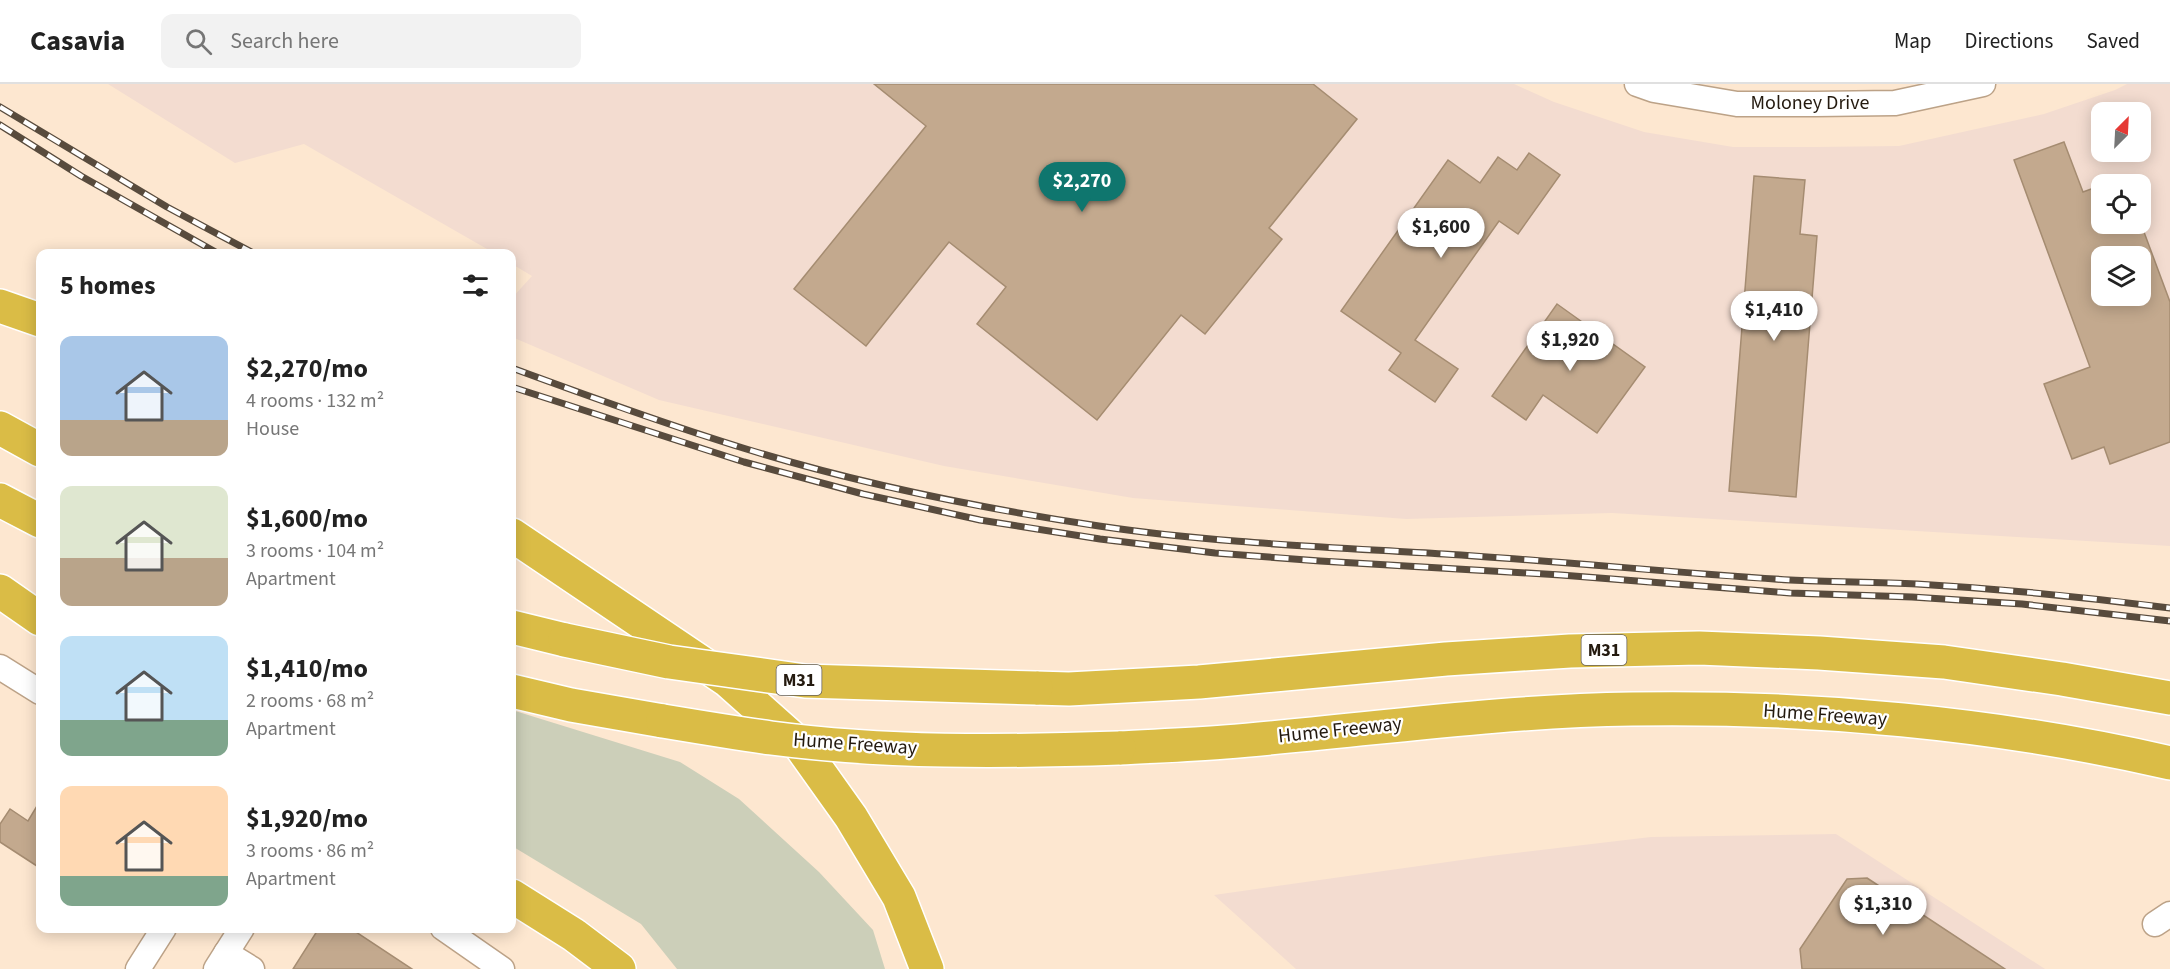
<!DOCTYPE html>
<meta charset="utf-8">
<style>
:root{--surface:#fff;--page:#f2f2f2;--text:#222;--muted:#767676;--line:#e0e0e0;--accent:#0f766e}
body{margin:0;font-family:"Source Sans 3",sans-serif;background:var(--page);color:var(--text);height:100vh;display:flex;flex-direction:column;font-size:22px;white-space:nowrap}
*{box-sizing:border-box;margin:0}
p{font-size:20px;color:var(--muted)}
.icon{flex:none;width:33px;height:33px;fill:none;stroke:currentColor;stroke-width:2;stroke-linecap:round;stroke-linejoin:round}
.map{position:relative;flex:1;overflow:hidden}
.sheet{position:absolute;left:36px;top:165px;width:480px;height:684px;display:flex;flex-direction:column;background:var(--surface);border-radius:12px;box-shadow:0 3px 15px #0003}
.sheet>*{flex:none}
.needle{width:39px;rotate:24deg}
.fabs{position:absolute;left:2091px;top:18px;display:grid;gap:12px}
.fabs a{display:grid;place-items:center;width:60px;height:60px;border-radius:12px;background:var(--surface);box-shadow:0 3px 15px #0003;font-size:30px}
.price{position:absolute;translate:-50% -51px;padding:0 14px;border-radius:21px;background:#fff;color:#222;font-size:20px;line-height:39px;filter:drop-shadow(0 2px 3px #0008)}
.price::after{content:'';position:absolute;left:50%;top:36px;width:18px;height:14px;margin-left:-9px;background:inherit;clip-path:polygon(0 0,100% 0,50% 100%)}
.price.current{background:var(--accent);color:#fff}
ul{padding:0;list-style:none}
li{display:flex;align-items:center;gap:18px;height:150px;padding:0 24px}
li span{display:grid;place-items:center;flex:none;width:168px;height:120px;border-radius:12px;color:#555}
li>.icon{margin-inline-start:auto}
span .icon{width:72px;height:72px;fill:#fffc;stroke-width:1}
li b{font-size:26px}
h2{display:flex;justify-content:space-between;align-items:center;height:72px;padding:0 24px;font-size:26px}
header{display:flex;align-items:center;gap:36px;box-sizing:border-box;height:84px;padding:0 30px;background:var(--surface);border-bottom:2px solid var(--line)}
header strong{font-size:28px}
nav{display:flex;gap:33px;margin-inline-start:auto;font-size:21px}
.search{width:420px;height:54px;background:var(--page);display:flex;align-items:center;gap:15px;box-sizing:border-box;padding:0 21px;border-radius:12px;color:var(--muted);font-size:22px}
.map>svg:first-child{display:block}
</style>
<header>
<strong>Casavia</strong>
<div class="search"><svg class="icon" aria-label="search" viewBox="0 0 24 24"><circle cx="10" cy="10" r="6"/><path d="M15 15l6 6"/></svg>Search here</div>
<nav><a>Map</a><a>Directions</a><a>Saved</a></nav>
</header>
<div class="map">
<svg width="2170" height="885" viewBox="0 0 2170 885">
<rect width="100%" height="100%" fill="#fde7d0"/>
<g fill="#f3dcd0" fill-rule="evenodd">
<path d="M108,0h1406l40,18 90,30 89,15h82l84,-1 145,-32 71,-24 12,-6h43v462l-558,-33 -206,6 -273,-21 -189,-32 -285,-66 -147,-63v-39l20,-22 -20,-12v-10l-18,-1 -190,-109 -69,19zM2102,28h38v40h-38zM2102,100h38v40h-38zM2102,172h38v40h-38z"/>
<path d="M1836,750l209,135h-749l-82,-74 276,-39 161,-19z"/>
</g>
<path fill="#cccfb9" d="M512,626l168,52 59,37 80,73 54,58 12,39h-208l-36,-45 -129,-78z"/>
<g fill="#c3a98e" stroke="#a58c71" stroke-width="1.5" fill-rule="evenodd">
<path d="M874,0h439l44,35 -88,109 13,11 -77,95 -24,-19 -84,105 -120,-96 29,-37 -57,-45 -83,104 -72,-57 132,-163z"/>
<path d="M2064,58l19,50 19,-7v39h39l29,78v140l-60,22 -6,-17 -32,12 -28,-75 46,-17 -76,-207zM2102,172h38v40h-38z"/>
<path d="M1529,69l31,22 -42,59 -19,-13 -84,119 43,29 -23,33 -46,-32 12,-17 -60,-42 107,-151 32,23 18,-26 19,13z"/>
<path d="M1754,92l51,4 -5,54 17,2 -21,261 -67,-6z"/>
<path d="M1557,220l88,63 -48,66 -54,-38 -17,25 -34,-24z"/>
<path d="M40,717v67l-40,-26v-18l10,-15 18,12z"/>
<path d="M1867,794l138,91h-203l-2,-20 47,-70z"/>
<path d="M319,844h31l62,41h-119z"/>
</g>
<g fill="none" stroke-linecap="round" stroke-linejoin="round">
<g stroke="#bca287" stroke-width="27">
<g id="minor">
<path d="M1637,0l17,6 83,14h78l80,-1 88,-19"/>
<path d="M0,583l40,25"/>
<path d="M2155,840l15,-10"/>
<path d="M443,844l59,41"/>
<path d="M226,869l26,16"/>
<path d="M138,885l26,-41"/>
<path d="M216,885l26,-41"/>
</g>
</g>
<g stroke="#fff" stroke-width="36">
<g id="highway">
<path d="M0,222l40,14"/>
<path d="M0,344l40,22"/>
<path d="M0,416l40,21"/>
<path d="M512,451l215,145 72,64 52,73 48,80 28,72"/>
<path d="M0,507l40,28"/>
<path d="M512,543l53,13"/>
<path d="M1036,604l33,1 130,-7 247,-23 124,-8 129,-3 120,5 125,9 118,17 108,19"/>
<path d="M512,607l59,14 92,16"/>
<path d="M1119,664c35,-2 70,-3 106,-6 136,-11 271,-31 407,-33 177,-3 365,14 538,54"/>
<path d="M512,812l62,39 45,34"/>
</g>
</g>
<use href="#minor" stroke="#fff" stroke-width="24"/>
<use href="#highway" stroke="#dabc46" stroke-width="33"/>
<g stroke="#584b3d" stroke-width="7">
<g id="rail">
<path d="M0,23l167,100 88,47"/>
<path d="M0,41l81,51 138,78"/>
<path d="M512,284c76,28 153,56 231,80 116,36 236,60 356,78 114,17 230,21 345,28 116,7 231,19 346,26 43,2 85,2 127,4 85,5 169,13 253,24"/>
<path d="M512,303l232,75 119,32 117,26 120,19 115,14 105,8 241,14 229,18 122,4 110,7 148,17"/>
</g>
</g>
<use href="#rail" stroke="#fff" stroke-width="4.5" stroke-dasharray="14" stroke-linecap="butt"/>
<g stroke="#fff" stroke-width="36" stroke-linecap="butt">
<g id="highway-bridge">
<path d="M565,556l104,22 136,19 231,7"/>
<path d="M663,637c36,6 72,12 108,17 115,15 232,14 348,10"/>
</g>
</g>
<use href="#highway-bridge" stroke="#dabc46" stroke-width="33"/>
</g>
<g text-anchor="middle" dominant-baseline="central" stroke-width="4.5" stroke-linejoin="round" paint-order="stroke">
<g fill="#fff" stroke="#665f57" stroke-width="1.5">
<rect x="1581.5" y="551" width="45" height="30" rx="4.5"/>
<rect x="776.5" y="581" width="45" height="30" rx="4.5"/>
</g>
<g font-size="18" font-weight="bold" fill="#241a0f">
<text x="1604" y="566">M31</text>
<text x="799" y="596">M31</text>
</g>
<g font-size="20" fill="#241a0f" stroke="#fff">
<text x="1810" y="19">Moloney Drive</text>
<text transform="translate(1825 631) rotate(4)">Hume Freeway</text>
<text transform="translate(1340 646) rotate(-6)">Hume Freeway</text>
<text transform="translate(855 660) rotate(4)">Hume Freeway</text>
</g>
</g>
</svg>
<div class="fabs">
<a><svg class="needle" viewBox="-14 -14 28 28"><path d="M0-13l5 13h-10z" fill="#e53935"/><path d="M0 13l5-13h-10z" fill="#767676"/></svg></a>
<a><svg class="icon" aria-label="locate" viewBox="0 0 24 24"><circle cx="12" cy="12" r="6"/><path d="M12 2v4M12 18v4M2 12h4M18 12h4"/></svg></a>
<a><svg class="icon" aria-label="layers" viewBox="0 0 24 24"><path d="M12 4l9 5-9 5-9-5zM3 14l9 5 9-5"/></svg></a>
</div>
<b class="price current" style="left:1082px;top:129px">$2,270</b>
<b class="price" style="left:1441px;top:175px">$1,600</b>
<b class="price" style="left:1774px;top:258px">$1,410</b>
<b class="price" style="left:1570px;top:288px">$1,920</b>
<b class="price" style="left:1883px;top:852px">$1,310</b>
<section class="sheet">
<h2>5 homes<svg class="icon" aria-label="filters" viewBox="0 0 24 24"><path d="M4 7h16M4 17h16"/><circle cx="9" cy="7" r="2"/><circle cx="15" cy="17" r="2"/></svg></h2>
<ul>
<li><span style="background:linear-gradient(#a9c7e8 70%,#b9a48a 0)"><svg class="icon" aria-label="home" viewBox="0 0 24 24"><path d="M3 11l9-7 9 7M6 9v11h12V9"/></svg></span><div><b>$2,270/mo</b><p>4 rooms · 132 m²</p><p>House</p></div></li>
<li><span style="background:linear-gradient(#dfe7d0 60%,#b9a48a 0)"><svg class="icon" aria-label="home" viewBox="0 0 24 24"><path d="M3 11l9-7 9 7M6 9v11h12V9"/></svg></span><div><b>$1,600/mo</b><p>3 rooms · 104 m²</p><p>Apartment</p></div></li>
<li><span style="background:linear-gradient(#bfe0f5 70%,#7fa58c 0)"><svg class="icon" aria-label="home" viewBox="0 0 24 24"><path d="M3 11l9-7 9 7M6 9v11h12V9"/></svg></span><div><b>$1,410/mo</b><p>2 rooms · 68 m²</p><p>Apartment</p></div></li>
<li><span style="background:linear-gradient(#ffd9b3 75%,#7fa58c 0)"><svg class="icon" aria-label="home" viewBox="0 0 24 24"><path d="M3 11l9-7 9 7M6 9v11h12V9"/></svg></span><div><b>$1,920/mo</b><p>3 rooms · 86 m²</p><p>Apartment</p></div></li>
</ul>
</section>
</div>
